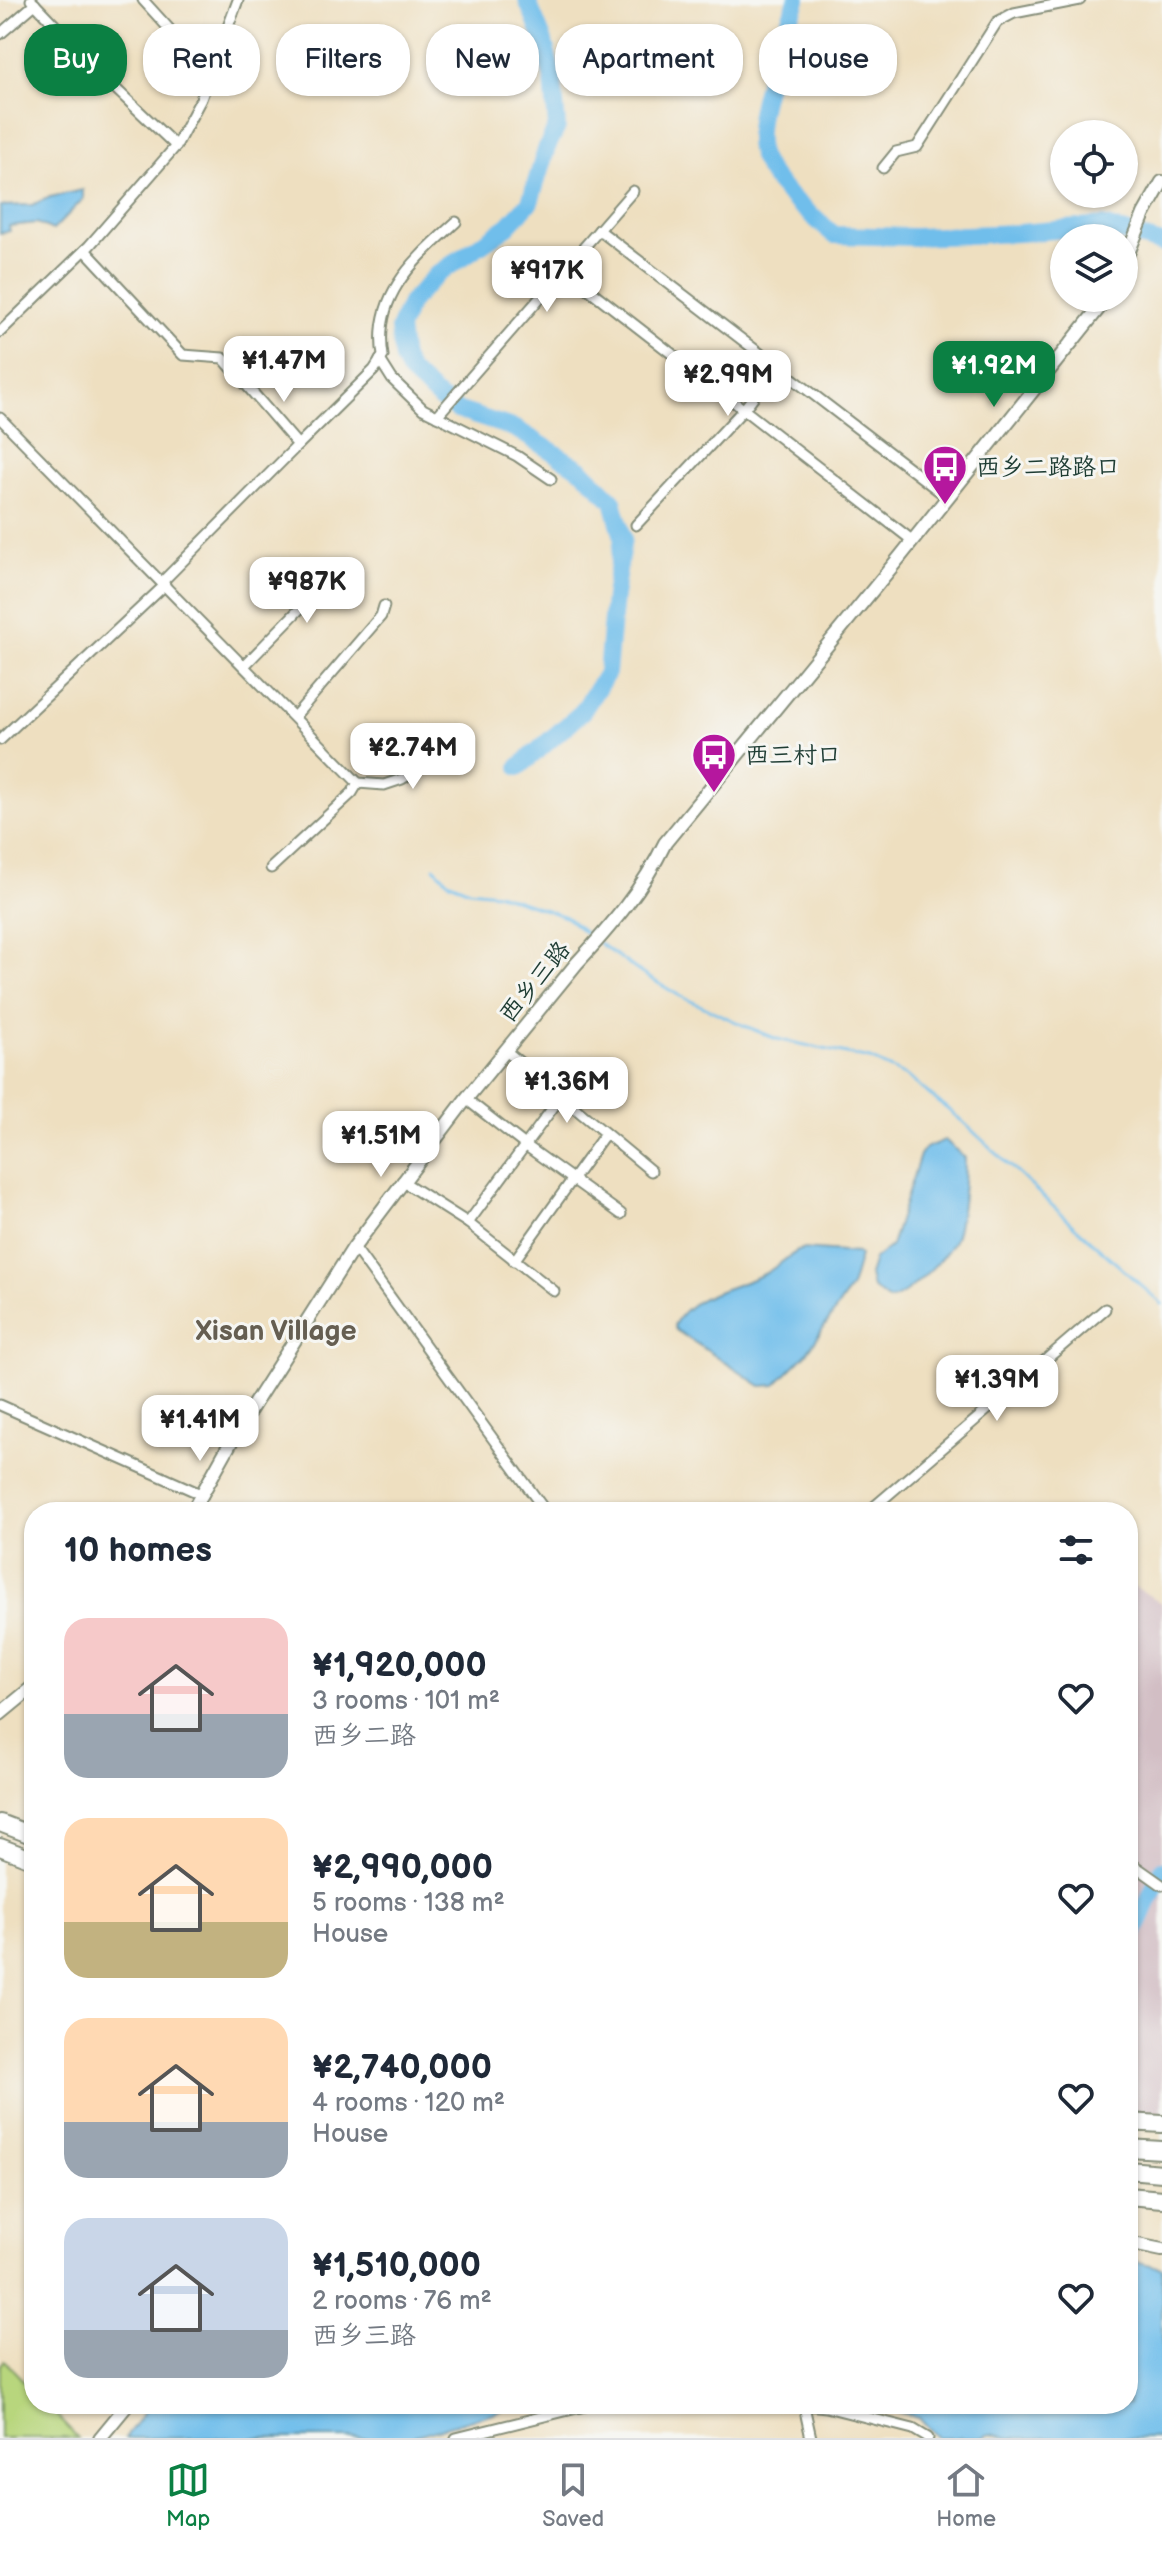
<!DOCTYPE html>
<meta charset="utf-8">
<style>
:root{--surface:#fff;--page:#f2f2f3;--text:#1f2937;--muted:#747a83;--line:#e0e1e3;--accent:#0b8043}
body{margin:0;font-family:"Balsamiq Sans","LXGW WenKai TC",sans-serif;background:var(--page);color:var(--text);height:100vh;display:flex;flex-direction:column;font-size:30px;white-space:nowrap}
*{box-sizing:border-box;margin:0}
p{font-size:26px;color:var(--muted)}
.icon{flex:none;width:44px;height:44px;fill:none;stroke:currentColor;stroke-width:2;stroke-linecap:round;stroke-linejoin:round}
.map{position:relative;flex:1;overflow:hidden}
.sheet{position:absolute;left:24px;top:1502px;width:1114px;height:912px;display:flex;flex-direction:column;background:var(--surface);border-radius:32px;box-shadow:0 2px 6px #0004}
.sheet>*{flex:none}
.top-card{position:absolute;left:24px;top:24px;width:1114px;height:72px;display:flex;gap:16px}
.fabs{position:absolute;left:1050px;top:120px;display:grid;gap:16px}
.fabs a{display:grid;place-items:center;width:88px;height:88px;border-radius:50%;background:var(--surface);box-shadow:0 2px 6px #0004;font-size:40px}
.price{position:absolute;translate:-50% -68px;padding:0 18px;border-radius:16px;background:#fff;color:#222;font-size:26px;line-height:52px;filter:drop-shadow(0 2px 4px #0008)}
.price::after{content:'';position:absolute;left:50%;top:48px;width:24px;height:18px;margin-left:-12px;background:inherit;clip-path:polygon(0 0,100% 0,50% 100%)}
.price.selected{background:var(--accent);color:#fff}
ul{padding:0;list-style:none}
li{display:flex;align-items:center;gap:24px;height:200px;padding:0 40px}
li span{display:grid;place-items:center;flex:none;width:224px;height:160px;border-radius:24px;color:#555}
li>.icon{margin-inline-start:auto}
span .icon{width:96px;height:96px;fill:#fffc;stroke-width:1}
li b{font-size:34px}
h2{display:flex;justify-content:space-between;align-items:center;height:96px;padding:0 40px;font-size:34px}
.tag{padding:0 28px;border-radius:32px;background:var(--surface);box-shadow:0 2px 6px #0004;font-size:28px;line-height:72px}
.tag.selected{background:var(--accent);color:#fff}
.menu{display:flex;justify-content:space-around;align-items:center;height:112px;border-top:2px solid var(--line);background:var(--surface);font-size:22px;color:var(--muted)}
.menu a{display:grid;justify-items:center;gap:4px}
.menu .selected{color:var(--accent)}
.map>svg:first-child{display:block}
</style>
<div class="map">
<svg width="1162" height="2438" viewBox="0 0 1162 2438">
<rect width="100%" height="100%" fill="#f6f6f2"/>
<filter id="ink" filterUnits="userSpaceOnUse"><feTurbulence type="fractalNoise" baseFrequency=".0125" numOctaves="2"/><feDisplacementMap in="SourceGraphic" scale="16" xChannelSelector="R" yChannelSelector="G"/><feConvolveMatrix kernelMatrix="1 2 1 2 8 2 1 2 1" color-interpolation-filters="sRGB"/></filter>
<filter id="wash" filterUnits="userSpaceOnUse"><feTurbulence type="fractalNoise" baseFrequency=".006" numOctaves="4" result="noise"/><feDisplacementMap in="SourceGraphic" scale="32" xChannelSelector="R" yChannelSelector="G"/><feGaussianBlur stdDeviation="1.8" result="paint"/><feColorMatrix in="noise" values="0 0 0 0 0 0 0 0 0 0 0 0 0 0 0 0 0 1.4 0 .05"/><feComposite in="paint" operator="in"/></filter>
<g filter="url(#wash)">
<rect width="100%" height="100%" fill="#eedfc0"/>
<path fill="#d2bec4" d="M1128,1583l34,20v513l-34,-3z"/>
<path fill="#b8d67d" stroke="#6c8a58" stroke-width="2" d="M4,2360l30,32v12h12l32,34h-78v-73z"/>
<g fill="#70beeb" stroke="#487e90" stroke-width="2">
<path d="M83,190v9l-30,31 -16,-7 -28,3 1,5 -10,2v-27l32,-1 18,-8z"/>
<path d="M945,1140l20,18c0,22 -3,59 -10,80 -6,16 -50,61 -67,62l-16,-12 -3,-13 5,-16 17,-13 29,-91 5,-7z"/>
<path d="M802,1249l55,4 3,3 -9,31 -45,67 -31,31 -14,1 -85,-56 -2,-5c18,-33 62,-36 92,-52 13,-7 22,-18 36,-24z"/>
<path d="M1128,2259l34,9v170h-152l-20,-4 -10,4h-42l-19,-21 -57,-13h266z"/>
<path d="M150,2404h374l-117,34h-282z"/>
</g>
<g fill="none" stroke-linecap="round" stroke-linejoin="round">
<g stroke="#70beeb" stroke-width="3">
<path d="M434,867l14,14 21,9 28,3 69,24 27,22"/>
<path d="M599,943l42,30 39,23 65,30 32,13 93,20 38,18 54,44 110,103 90,80"/>
</g>
<g stroke="#70beeb" stroke-width="18">
<path d="M797,0c-13,37 -52,123 -35,159 14,31 47,53 72,76l80,2 105,-4 84,-7 59,18"/>
<path d="M519,767l63,-55 25,-39 7,-77 9,-58 -10,-37 -31,-31 -66,-41 -59,-19 -17,-11 -30,-27 -7,-13 -4,-30 11,-26 25,-27 73,-50 22,-24 17,-55 10,-20 -4,-47 -9,-38 -17,-42"/>
<path d="M1128,1947l34,-77"/>
</g>
</g>
</g>
<g filter="url(#ink)">
<g fill="none" stroke-linecap="round" stroke-linejoin="round">
<g stroke="#868e7a" stroke-width="13">
<g id="street">
<path d="M31,0l86,90 59,56"/>
<path d="M143,0l59,65 10,6"/>
<path d="M0,34l35,-30"/>
<path d="M883,168l13,-16 21,-5 80,-125 17,-9 66,-13"/>
<path d="M599,230l348,267"/>
<path d="M85,250l98,105 40,3 75,87 -136,137"/>
<path d="M564,270l349,271"/>
<path d="M0,332l89,-86 87,-100 25,-47 37,-99"/>
<path d="M380,360l12,19 31,30 94,47 34,23"/>
<path d="M437,416l196,-225"/>
<path d="M0,418l358,365 -6,10 -81,75"/>
<path d="M298,445l76,-75 9,-14c-10,-62 32,-96 73,-134"/>
<path d="M636,525l108,-116 33,-43"/>
<path d="M244,666l75,-77 15,4 16,-17"/>
<path d="M294,717l87,-101 3,-10"/>
<path d="M0,740l165,-155"/>
<path d="M358,783l26,2 18,-6 51,-32"/>
<path d="M506,1051l145,120"/>
<path d="M466,1099l59,46 96,69"/>
<path d="M402,1181l66,42 86,68"/>
<path d="M468,1223l92,-125"/>
<path d="M354,1247l192,265"/>
<path d="M514,1261l91,-127"/>
<path d="M0,1405l203,90"/>
<path d="M868,1512l237,-203"/>
<path d="M1128,1861l34,24"/>
<path d="M799,2404l27,3 87,22 15,9"/>
<path d="M804,2406l7,32"/>
<path d="M456,2438l137,-34"/>
</g>
</g>
<g stroke="#868e7a" stroke-width="16">
<g id="secondary">
<path d="M1124,263l20,-49 18,-32"/>
<path d="M192,1512l45,-81 117,-184 112,-148 111,-136c34,-37 66,-74 88,-120l234,-285 208,-260"/>
<path d="M0,1714l34,-28"/>
<path d="M1128,2243l34,7"/>
<path d="M100,2438l28,-34"/>
</g>
</g>
<g stroke="#868e7a" stroke-width="20">
<g id="highway">
<path d="M0,1823l34,13"/>
<path d="M0,1847l34,13"/>
<path d="M1128,2122l34,2"/>
<path d="M1128,2148l34,2"/>
<path d="M1128,2170l34,3"/>
<path d="M1128,2196l34,3"/>
</g>
</g>
<use href="#street" stroke="#fff" stroke-width="9"/>
<use href="#secondary" stroke="#fff" stroke-width="12"/>
<use href="#highway" stroke="#fff" stroke-width="16"/>
</g>
</g>
<defs>
<g id="bus-pin" transform="scale(2.3)"><path d="M0 17L-7.5 6A9.5 9.5 0 1 1 7.5 6Z" fill="#b5179e" stroke="#f6f6f2"/><path d="M-5-6H5V4H4V6H2V4H-2V6H-4V4H-5ZM-3.5-4V0h7V-4ZM-3.5 1.2v1.5H-2V1.2ZM2 1.2v1.5H3.5V1.2Z" fill="#fff"/></g>
</defs>
<g fill-rule="evenodd">
<use href="#bus-pin" x="945" y="467"/>
<use href="#bus-pin" x="714" y="755"/>
</g>
<g text-anchor="middle" dominant-baseline="central" stroke-width="6" stroke-linejoin="round" paint-order="stroke">
<g font-size="24" fill="#1f3d34" stroke="#f6f6f2" text-anchor="start">
<text x="976" y="467">西乡二路路口</text>
<text x="745" y="755">西三村口</text>
</g>
<g font-size="24" fill="#1f3d34" stroke="#f6f6f2">
<text transform="translate(535 982) rotate(-51)">西乡三路</text>
</g>
<g font-size="28" font-weight="bold" fill="#655e51" stroke="#f6f6f2">
<text x="276" y="1331">Xisan Village</text>
</g>
</g>
</svg>
<div class="fabs">
<a><svg class="icon" aria-label="locate" viewBox="0 0 24 24"><circle cx="12" cy="12" r="6"/><path d="M12 2v4M12 18v4M2 12h4M18 12h4"/></svg></a>
<a><svg class="icon" aria-label="layers" viewBox="0 0 24 24"><path d="M12 4l9 5-9 5-9-5zM3 14l9 5 9-5"/></svg></a>
</div>
<b class="price" style="left:547px;top:314px">¥917K</b>
<b class="price" style="left:284px;top:404px">¥1.47M</b>
<b class="price selected" style="left:994px;top:409px">¥1.92M</b>
<b class="price" style="left:728px;top:418px">¥2.99M</b>
<b class="price" style="left:307px;top:625px">¥987K</b>
<b class="price" style="left:413px;top:791px">¥2.74M</b>
<b class="price" style="left:567px;top:1125px">¥1.36M</b>
<b class="price" style="left:381px;top:1179px">¥1.51M</b>
<b class="price" style="left:997px;top:1423px">¥1.39M</b>
<b class="price" style="left:200px;top:1463px">¥1.41M</b>
<div class="top-card">
<a class="tag selected">Buy</a>
<a class="tag">Rent</a>
<a class="tag">Filters</a>
<a class="tag">New</a>
<a class="tag">Apartment</a>
<a class="tag">House</a>
</div>
<section class="sheet">
<h2>10 homes<svg class="icon" aria-label="filters" viewBox="0 0 24 24"><path d="M4 7h16M4 17h16"/><circle cx="9" cy="7" r="2"/><circle cx="15" cy="17" r="2"/></svg></h2>
<ul>
<li><span style="background:linear-gradient(#f6c9c9 60%,#9aa5b1 0)"><svg class="icon" aria-label="home" viewBox="0 0 24 24"><path d="M3 11l9-7 9 7M6 9v11h12V9"/></svg></span><div><b>¥1,920,000</b><p>3 rooms · 101 m²</p><p>西乡二路</p></div><svg class="icon" aria-label="heart" viewBox="0 0 24 24"><path d="M12 20l-8-8c-3-5 5-10 8-4 3-6 11-1 8 4z"/></svg></li>
<li><span style="background:linear-gradient(#ffd9b3 65%,#c2b280 0)"><svg class="icon" aria-label="home" viewBox="0 0 24 24"><path d="M3 11l9-7 9 7M6 9v11h12V9"/></svg></span><div><b>¥2,990,000</b><p>5 rooms · 138 m²</p><p>House</p></div><svg class="icon" aria-label="heart" viewBox="0 0 24 24"><path d="M12 20l-8-8c-3-5 5-10 8-4 3-6 11-1 8 4z"/></svg></li>
<li><span style="background:linear-gradient(#ffd9b3 65%,#9aa5b1 0)"><svg class="icon" aria-label="home" viewBox="0 0 24 24"><path d="M3 11l9-7 9 7M6 9v11h12V9"/></svg></span><div><b>¥2,740,000</b><p>4 rooms · 120 m²</p><p>House</p></div><svg class="icon" aria-label="heart" viewBox="0 0 24 24"><path d="M12 20l-8-8c-3-5 5-10 8-4 3-6 11-1 8 4z"/></svg></li>
<li><span style="background:linear-gradient(#c9d6e8 70%,#9aa5b1 0)"><svg class="icon" aria-label="home" viewBox="0 0 24 24"><path d="M3 11l9-7 9 7M6 9v11h12V9"/></svg></span><div><b>¥1,510,000</b><p>2 rooms · 76 m²</p><p>西乡三路</p></div><svg class="icon" aria-label="heart" viewBox="0 0 24 24"><path d="M12 20l-8-8c-3-5 5-10 8-4 3-6 11-1 8 4z"/></svg></li>
</ul>
</section>
</div>
<nav class="menu">
<a class="selected"><svg class="icon" aria-label="map" viewBox="0 0 24 24"><path d="M3 6l6-2 6 2 6-2v14l-6 2-6-2-6 2zM9 4v14M15 6v14"/></svg>Map</a>
<a><svg class="icon" aria-label="saved" viewBox="0 0 24 24"><path d="M7 4h10v16l-5-4-5 4z"/></svg>Saved</a>
<a><svg class="icon" aria-label="home" viewBox="0 0 24 24"><path d="M3 11l9-7 9 7M6 9v11h12V9"/></svg>Home</a>
</nav>
